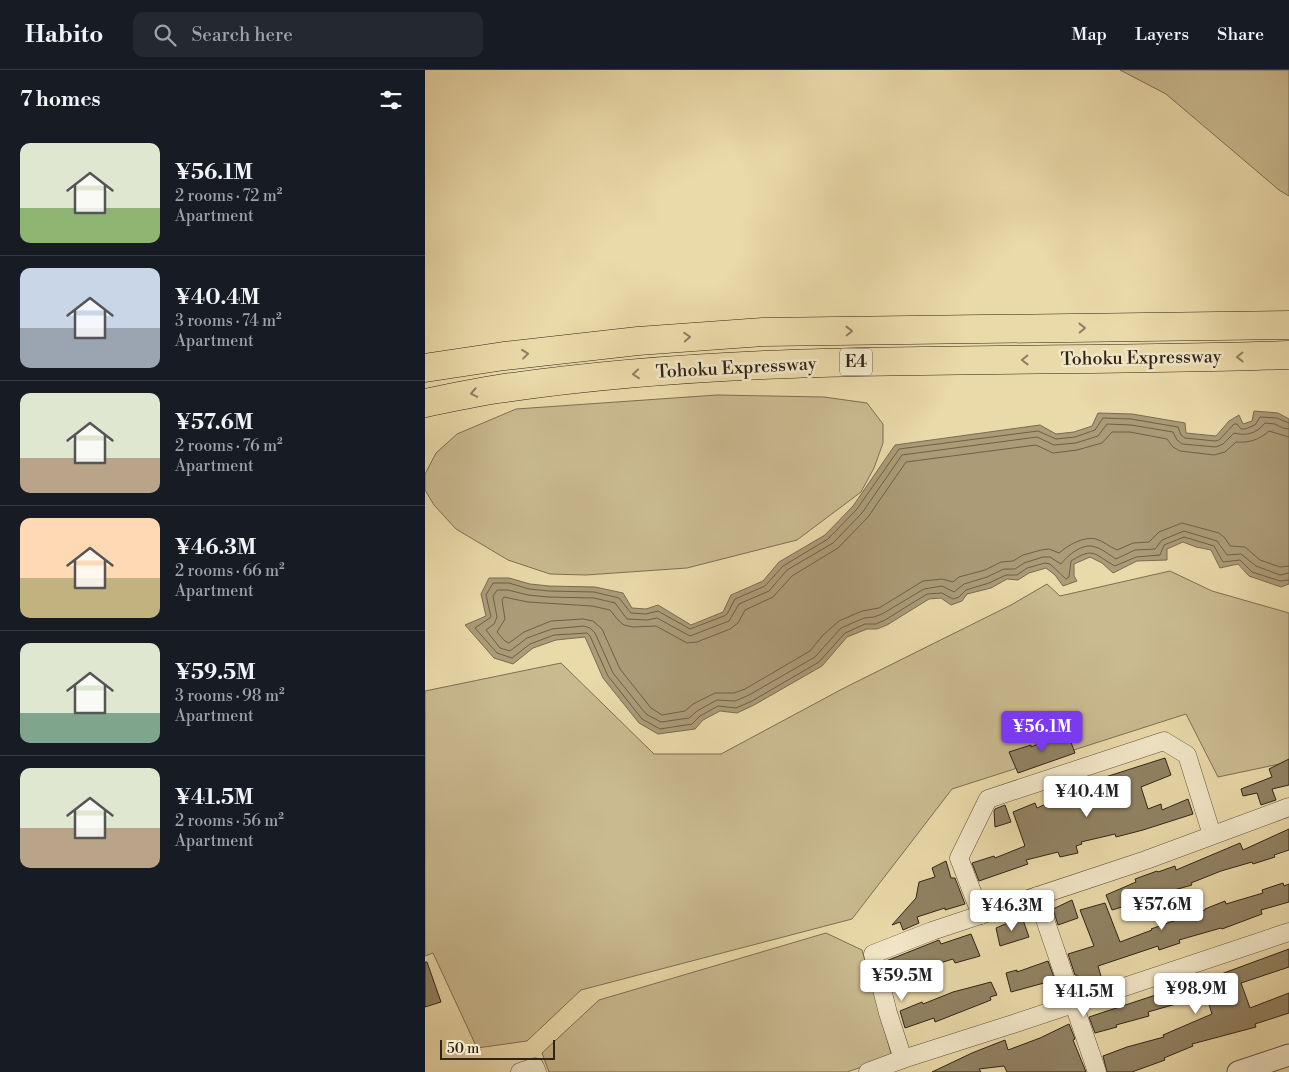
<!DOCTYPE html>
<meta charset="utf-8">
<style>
:root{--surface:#171b24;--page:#242831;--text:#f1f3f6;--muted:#9ea1a6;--line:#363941;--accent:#7c3aed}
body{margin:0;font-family:"Libre Bodoni",serif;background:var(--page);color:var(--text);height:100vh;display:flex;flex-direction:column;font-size:19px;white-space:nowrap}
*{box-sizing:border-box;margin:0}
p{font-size:16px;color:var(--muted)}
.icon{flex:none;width:28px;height:28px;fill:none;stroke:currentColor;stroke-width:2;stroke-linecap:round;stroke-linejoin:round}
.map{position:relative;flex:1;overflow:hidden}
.drawer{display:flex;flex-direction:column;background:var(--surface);width:425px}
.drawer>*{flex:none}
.scale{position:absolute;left:15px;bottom:12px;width:115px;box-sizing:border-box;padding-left:5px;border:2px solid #302417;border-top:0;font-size:14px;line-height:18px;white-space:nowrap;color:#302417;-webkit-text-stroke:4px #f1e6c7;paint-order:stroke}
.price{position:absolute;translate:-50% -42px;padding:0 11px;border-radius:5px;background:#fff;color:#222;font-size:16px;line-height:32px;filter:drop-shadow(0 1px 2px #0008)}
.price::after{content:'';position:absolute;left:50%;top:30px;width:15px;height:11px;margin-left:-8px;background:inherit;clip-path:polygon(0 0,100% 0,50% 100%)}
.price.on{background:var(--accent);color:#fff}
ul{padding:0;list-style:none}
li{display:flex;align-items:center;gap:15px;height:125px;padding:0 20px}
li+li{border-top:1px solid var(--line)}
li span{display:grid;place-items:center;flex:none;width:140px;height:100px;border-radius:10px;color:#555}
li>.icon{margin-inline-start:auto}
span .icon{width:60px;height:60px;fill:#fffc;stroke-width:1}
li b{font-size:21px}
h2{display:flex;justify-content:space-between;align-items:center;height:60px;padding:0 20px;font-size:21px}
header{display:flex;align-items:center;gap:30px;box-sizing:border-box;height:70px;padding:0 25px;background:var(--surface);border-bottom:1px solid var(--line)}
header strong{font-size:24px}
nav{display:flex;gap:28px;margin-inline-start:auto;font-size:18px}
.search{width:350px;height:45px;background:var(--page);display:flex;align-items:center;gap:12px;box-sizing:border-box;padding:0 18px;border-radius:10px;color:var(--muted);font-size:19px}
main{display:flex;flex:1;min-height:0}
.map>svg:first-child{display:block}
</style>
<header>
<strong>Habito</strong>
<div class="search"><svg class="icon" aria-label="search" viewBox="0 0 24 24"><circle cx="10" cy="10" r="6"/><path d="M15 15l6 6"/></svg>Search here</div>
<nav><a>Map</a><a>Layers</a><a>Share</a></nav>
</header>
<main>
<section class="drawer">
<h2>7 homes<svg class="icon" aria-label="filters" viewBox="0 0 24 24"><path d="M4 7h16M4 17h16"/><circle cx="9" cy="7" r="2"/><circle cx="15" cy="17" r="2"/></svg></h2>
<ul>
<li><span style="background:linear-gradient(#dfe7d0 65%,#8fb573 0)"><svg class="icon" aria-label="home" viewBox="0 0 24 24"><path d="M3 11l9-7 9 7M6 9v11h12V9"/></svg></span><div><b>¥56.1M</b><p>2 rooms · 72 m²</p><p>Apartment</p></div></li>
<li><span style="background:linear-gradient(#c9d6e8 60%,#9aa5b1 0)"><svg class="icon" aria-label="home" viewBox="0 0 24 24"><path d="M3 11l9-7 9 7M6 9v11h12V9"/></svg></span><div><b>¥40.4M</b><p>3 rooms · 74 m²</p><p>Apartment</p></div></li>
<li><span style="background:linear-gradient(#dfe7d0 65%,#b9a48a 0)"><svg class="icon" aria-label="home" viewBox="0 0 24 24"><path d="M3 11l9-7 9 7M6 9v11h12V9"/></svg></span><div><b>¥57.6M</b><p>2 rooms · 76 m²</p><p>Apartment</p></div></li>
<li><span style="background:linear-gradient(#ffd9b3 60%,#c2b280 0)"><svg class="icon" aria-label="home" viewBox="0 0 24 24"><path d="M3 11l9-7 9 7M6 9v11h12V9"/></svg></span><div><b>¥46.3M</b><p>2 rooms · 66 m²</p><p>Apartment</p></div></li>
<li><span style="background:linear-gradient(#dfe7d0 70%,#7fa58c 0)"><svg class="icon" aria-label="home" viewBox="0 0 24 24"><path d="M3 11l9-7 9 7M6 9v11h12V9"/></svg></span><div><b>¥59.5M</b><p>3 rooms · 98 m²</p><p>Apartment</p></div></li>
<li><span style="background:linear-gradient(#dfe7d0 60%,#b9a48a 0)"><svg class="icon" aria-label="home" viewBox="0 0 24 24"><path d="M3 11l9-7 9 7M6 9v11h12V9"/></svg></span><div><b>¥41.5M</b><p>2 rooms · 56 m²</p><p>Apartment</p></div></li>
</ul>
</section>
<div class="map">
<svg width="864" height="1002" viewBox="0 0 864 1002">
<rect width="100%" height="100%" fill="#ead9a9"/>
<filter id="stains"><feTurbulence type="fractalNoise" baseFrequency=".004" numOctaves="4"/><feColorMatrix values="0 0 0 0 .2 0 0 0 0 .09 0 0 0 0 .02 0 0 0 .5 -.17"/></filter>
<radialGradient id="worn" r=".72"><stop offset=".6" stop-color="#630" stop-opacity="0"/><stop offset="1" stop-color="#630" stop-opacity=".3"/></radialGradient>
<g fill="#caba90" stroke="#7d6f54">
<path d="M695,0h169v126l-10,-6 -113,-96z"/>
<path d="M292,325l107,2 43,6 16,21v19l-9,25 -13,24 -64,48 -110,28 -101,7 -36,-1 -42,-14 -52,-31 -22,-24 -9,-15v-16l11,-21 21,-19 59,-25z"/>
<path d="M745,501l42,20 77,22v149l-71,15 -32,-63 -234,75 -100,130 -271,71 -54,51 -50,7 -44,-95 -8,3v-265l136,-28 93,91h67l123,-66 167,-83 36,-21 13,12z"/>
<path d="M401,863l36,17 30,107 -45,15h-298l-7,-19 57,-53z"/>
</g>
<path fill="#ab9b77" stroke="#7a6b51" d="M829,341l24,2 11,6v165l-8,3 -32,-11 -11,-12 -18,4 -9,-18 -15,-3 -13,-5 -16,7v11l-30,1 -24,12 -11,-10 -12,-6 -16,7v12l3,5 -14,5 -8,-11 -9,-7 -17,5 -11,7 -11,-1 -16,9 -24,6 -5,7 -11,4 -10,-7 -12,1 -42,26 -10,4h-10l-20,8 -25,29 -68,39 -17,8 -17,-2 -17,9 -8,9 -37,5 -19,-11 -36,-45 -18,-41 -29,3 -23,8 -20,16 -19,-6 -29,-33 21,-9 -5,-22 8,-16h20l21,6 19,2 46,1 28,6 9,15 14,1 12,-4 33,20 32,-13 8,-17 32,-14 16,-19 46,-27 28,-29 42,-61 145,-20 16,9 18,-2 18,-6 6,-13 34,1 53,9 1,10 30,3 13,-15 10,-6 4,9 9,-3z"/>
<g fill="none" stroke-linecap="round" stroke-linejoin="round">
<g stroke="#6e6047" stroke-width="1">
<path d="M864,353l-12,-5 -17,-1 -5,8 -10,4h-4l-4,-5h-3l-15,16 -4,1 -30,-3 -4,-3 -3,-8 -47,-8 -28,-1 -8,12 -20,7 -19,2 -18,-8 -139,18 -42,60 -29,30 -45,27 -18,20 -30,13 -8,15 -3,2 -34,13 -32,-18 -12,3 -15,-1 -12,-15 -25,-6 -45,-1 -20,-2 -20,-6h-16l-7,12 5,22 -16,11 22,25 15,5 18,-14 24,-9 33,-2 3,3 18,40 34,43 18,10 32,-5 8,-8 18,-10 18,2 16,-7 67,-39 26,-29 20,-9h11l9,-4 42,-26 15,-1 11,6 6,-2 7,-7 23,-7 17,-8h11l10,-7 18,-5 5,1 16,15 3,-2 2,-16c24,-15 23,-6 44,5l21,-9 24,-2 4,-10 20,-8 30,9 9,16 17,-2 12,12 28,9 9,-1"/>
<path d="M864,359l-6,-1 -8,-4 -10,-1c-9,11 -19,13 -31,10l-11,11 -7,3 -34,-3 -5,-4 -4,-8 -42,-7 -24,-1 -9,12 -22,7 -22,2 -17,-8 -135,18 -40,58 -29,30 -46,27 -18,21 -30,13 -10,17 -39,15 -33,-18 -10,2 -20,-1 -12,-16 -21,-5 -46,-1 -20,-2 -20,-5h-11l-4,6 4,21 -3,7 -8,6 14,18 10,3 17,-13 25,-9 32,-3 6,2 5,5 18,40 33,41 15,8 28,-4 8,-7 20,-11 18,1 14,-6 66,-38 26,-29 23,-10 10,-1 8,-3 42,-25 18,-3 12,6 10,-8 23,-7 17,-8h11l9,-6 19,-6h7l11,7c6,-8 22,-22 34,-17 8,2 14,8 21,12l19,-9 20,-1 7,-9 22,-9 33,10 10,14 14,-1 15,12 24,9 9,-2"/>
<path d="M864,367l-20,-6c-10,9 -20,12 -33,11l-11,10 -11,3 -34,-4 -7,-4 -6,-8 -37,-7h-18l-10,11 -25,7 -24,3 -17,-8 -130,17 -38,55 -30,31 -46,28 -19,21 -28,13 -7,13 -8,6 -33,13 -10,1 -31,-17 -23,1 -9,-2 -6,-5 -8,-10 -18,-4 -64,-4 -24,-5 -2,3 3,19 -8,13 8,9 4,2 15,-11 27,-11 32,-2 10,2 9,8 18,40 31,39 11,7 23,-4 8,-7 22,-11h19l11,-4 65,-38 13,-16 16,-14 23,-10 17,-3 44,-27 19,-2 11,3 6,-5 26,-7 16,-8 12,-1 10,-6 18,-5 8,-1 10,4c9,-8 25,-17 37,-14 7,2 14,8 21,11l16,-7 16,-1 10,-10 23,-9 37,10 6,5 5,8 15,1 15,13 20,7 9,-1"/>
</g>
</g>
<g fill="#918263" stroke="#302417">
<path d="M642,662l8,21 -57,20 -9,-21 22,-7v2z"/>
<path d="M740,688l6,17 -30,12 7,22 13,-5 1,6 26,-11 5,15 -50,16 -27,7 -1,-3 -34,8 1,2 -6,2 2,7 -18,4 -2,-5 -32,8 2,4 -49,17 -7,-18 22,-7 1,2 30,-12 -12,-34 22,-9 2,5 60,-26 -1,-2z"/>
<path d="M864,689v26l-17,4 4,11 -15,5 -4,-12 -14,3 -2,-7 31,-12 -3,-8z"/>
<path d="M580,735l6,17 -16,5 -1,-16 1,-2z"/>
<path d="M864,759v21l-15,5 1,2 -22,7 -1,-2 -31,9 -30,12 1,2 -57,16v2l-23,7 -6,-15 30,-13 -1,-3 22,-8 1,1 17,-6 1,4 64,-27 3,7z"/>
<path d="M521,791l5,17h4l10,26 -20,6v-2l-28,9 2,6 -16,7 -3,-8 -8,3 24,-27 3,-16 16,-5 -3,-9z"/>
<path d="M858,813l1,3 5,-2v18l-28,8 1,4 -40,15 -1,-1 -42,12 1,3 -21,7 -1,-4 -60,20 5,17 -22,7 -4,-15h-2l-7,-21 26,-8 -14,-36 25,-7 15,39 32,-12 -1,-1 54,-19v-1l20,-8 1,3 37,-11 -1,-3z"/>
<path d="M647,830l6,18 -20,7 -5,-16z"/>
<path d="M597,847l7,20 -29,9 -4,-18z"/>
<path d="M546,864l9,22 -25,7 -2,-4 -62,19 -5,-17 53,-21 2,4z"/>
<path d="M864,879v18l-48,16 9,25 39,-15v20l-34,11 1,3 -64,17 1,2 -29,12 1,2 -33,12h-25l-4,-16 24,-9 37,-10 -1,-2 49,-21 -4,-13 -17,4 -1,-5 -42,12 1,4 -33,9 1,2 -22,6 -6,-16 85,-28 1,3 39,-12 -1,-3z"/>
<path d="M623,891l7,19 -44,12 -5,-19 11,-3v2z"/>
<path d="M0,892h2l14,40 -16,5z"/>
<path d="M566,912l6,13 -7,2 1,3 -56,22 -1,-4 -29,10 -5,-17 22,-9 1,2 30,-12z"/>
<path d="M644,954l6,15 -2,1 13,32h-79l-3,-6 -25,3 2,3h-49l40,-19 33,-13 3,10 32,-12z"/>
</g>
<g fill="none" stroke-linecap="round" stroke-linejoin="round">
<g stroke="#5e513c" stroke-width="19">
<g id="minor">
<path d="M612,826l60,176"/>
<path d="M556,845l-22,-57 29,-59 176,-58 23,14 25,80"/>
<path d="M478,989l-15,-46 -15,-59 59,-23 214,-71 143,-53"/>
<path d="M95,1002l15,-5 2,5"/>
<path d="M443,1002l35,-13 110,-35 276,-92"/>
</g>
</g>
<g stroke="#5e513c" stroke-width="23">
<path id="tertiary" d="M813,1002l51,-17"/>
</g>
<g stroke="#302417" stroke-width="29">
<g id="motorway">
<path d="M0,298l79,-12 134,-15 125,-9 526,-7"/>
<path d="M0,333c24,-5 48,-10 73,-14 262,-39 527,-24 791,-34"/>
</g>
</g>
<use href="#minor" stroke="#f1e6c7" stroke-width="18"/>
<use href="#tertiary" stroke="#f1e6c7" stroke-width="21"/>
<use href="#motorway" stroke="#ead9a9" stroke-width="28"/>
</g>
<defs><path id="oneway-chevron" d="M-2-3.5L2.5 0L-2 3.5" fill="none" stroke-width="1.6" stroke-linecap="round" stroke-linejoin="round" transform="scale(1.25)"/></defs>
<g stroke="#8d7e60">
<use href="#oneway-chevron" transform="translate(657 258) rotate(-1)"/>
<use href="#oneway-chevron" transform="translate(424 261) rotate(-1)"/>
<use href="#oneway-chevron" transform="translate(262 267) rotate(-4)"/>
<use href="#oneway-chevron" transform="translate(100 284) rotate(-7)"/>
<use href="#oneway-chevron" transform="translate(815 287) rotate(179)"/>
<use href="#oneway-chevron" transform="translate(600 290) rotate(179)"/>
<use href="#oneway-chevron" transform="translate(211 304) rotate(175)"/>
<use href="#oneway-chevron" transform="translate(49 323) rotate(169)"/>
</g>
<g text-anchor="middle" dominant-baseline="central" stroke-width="5" stroke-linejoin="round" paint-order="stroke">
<rect fill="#f1e6c7" stroke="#6a5e4c" stroke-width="1" x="415" y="278.5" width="32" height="27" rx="4"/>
<g font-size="16" font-weight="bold" fill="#302417">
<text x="431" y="292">E4</text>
</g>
<g font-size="18" fill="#302417" stroke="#f1e6c7">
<text transform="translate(716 288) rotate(-1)">Tohoku Expressway</text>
<text transform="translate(311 298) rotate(-3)">Tohoku Expressway</text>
</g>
</g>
<rect width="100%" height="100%" filter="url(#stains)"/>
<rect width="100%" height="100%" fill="url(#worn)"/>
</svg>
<div class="scale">50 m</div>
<b class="price on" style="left:617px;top:683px">¥56.1M</b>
<b class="price" style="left:662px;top:748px">¥40.4M</b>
<b class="price" style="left:737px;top:861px">¥57.6M</b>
<b class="price" style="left:587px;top:862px">¥46.3M</b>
<b class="price" style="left:477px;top:932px">¥59.5M</b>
<b class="price" style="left:771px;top:945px">¥98.9M</b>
<b class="price" style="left:659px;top:948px">¥41.5M</b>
</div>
</main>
